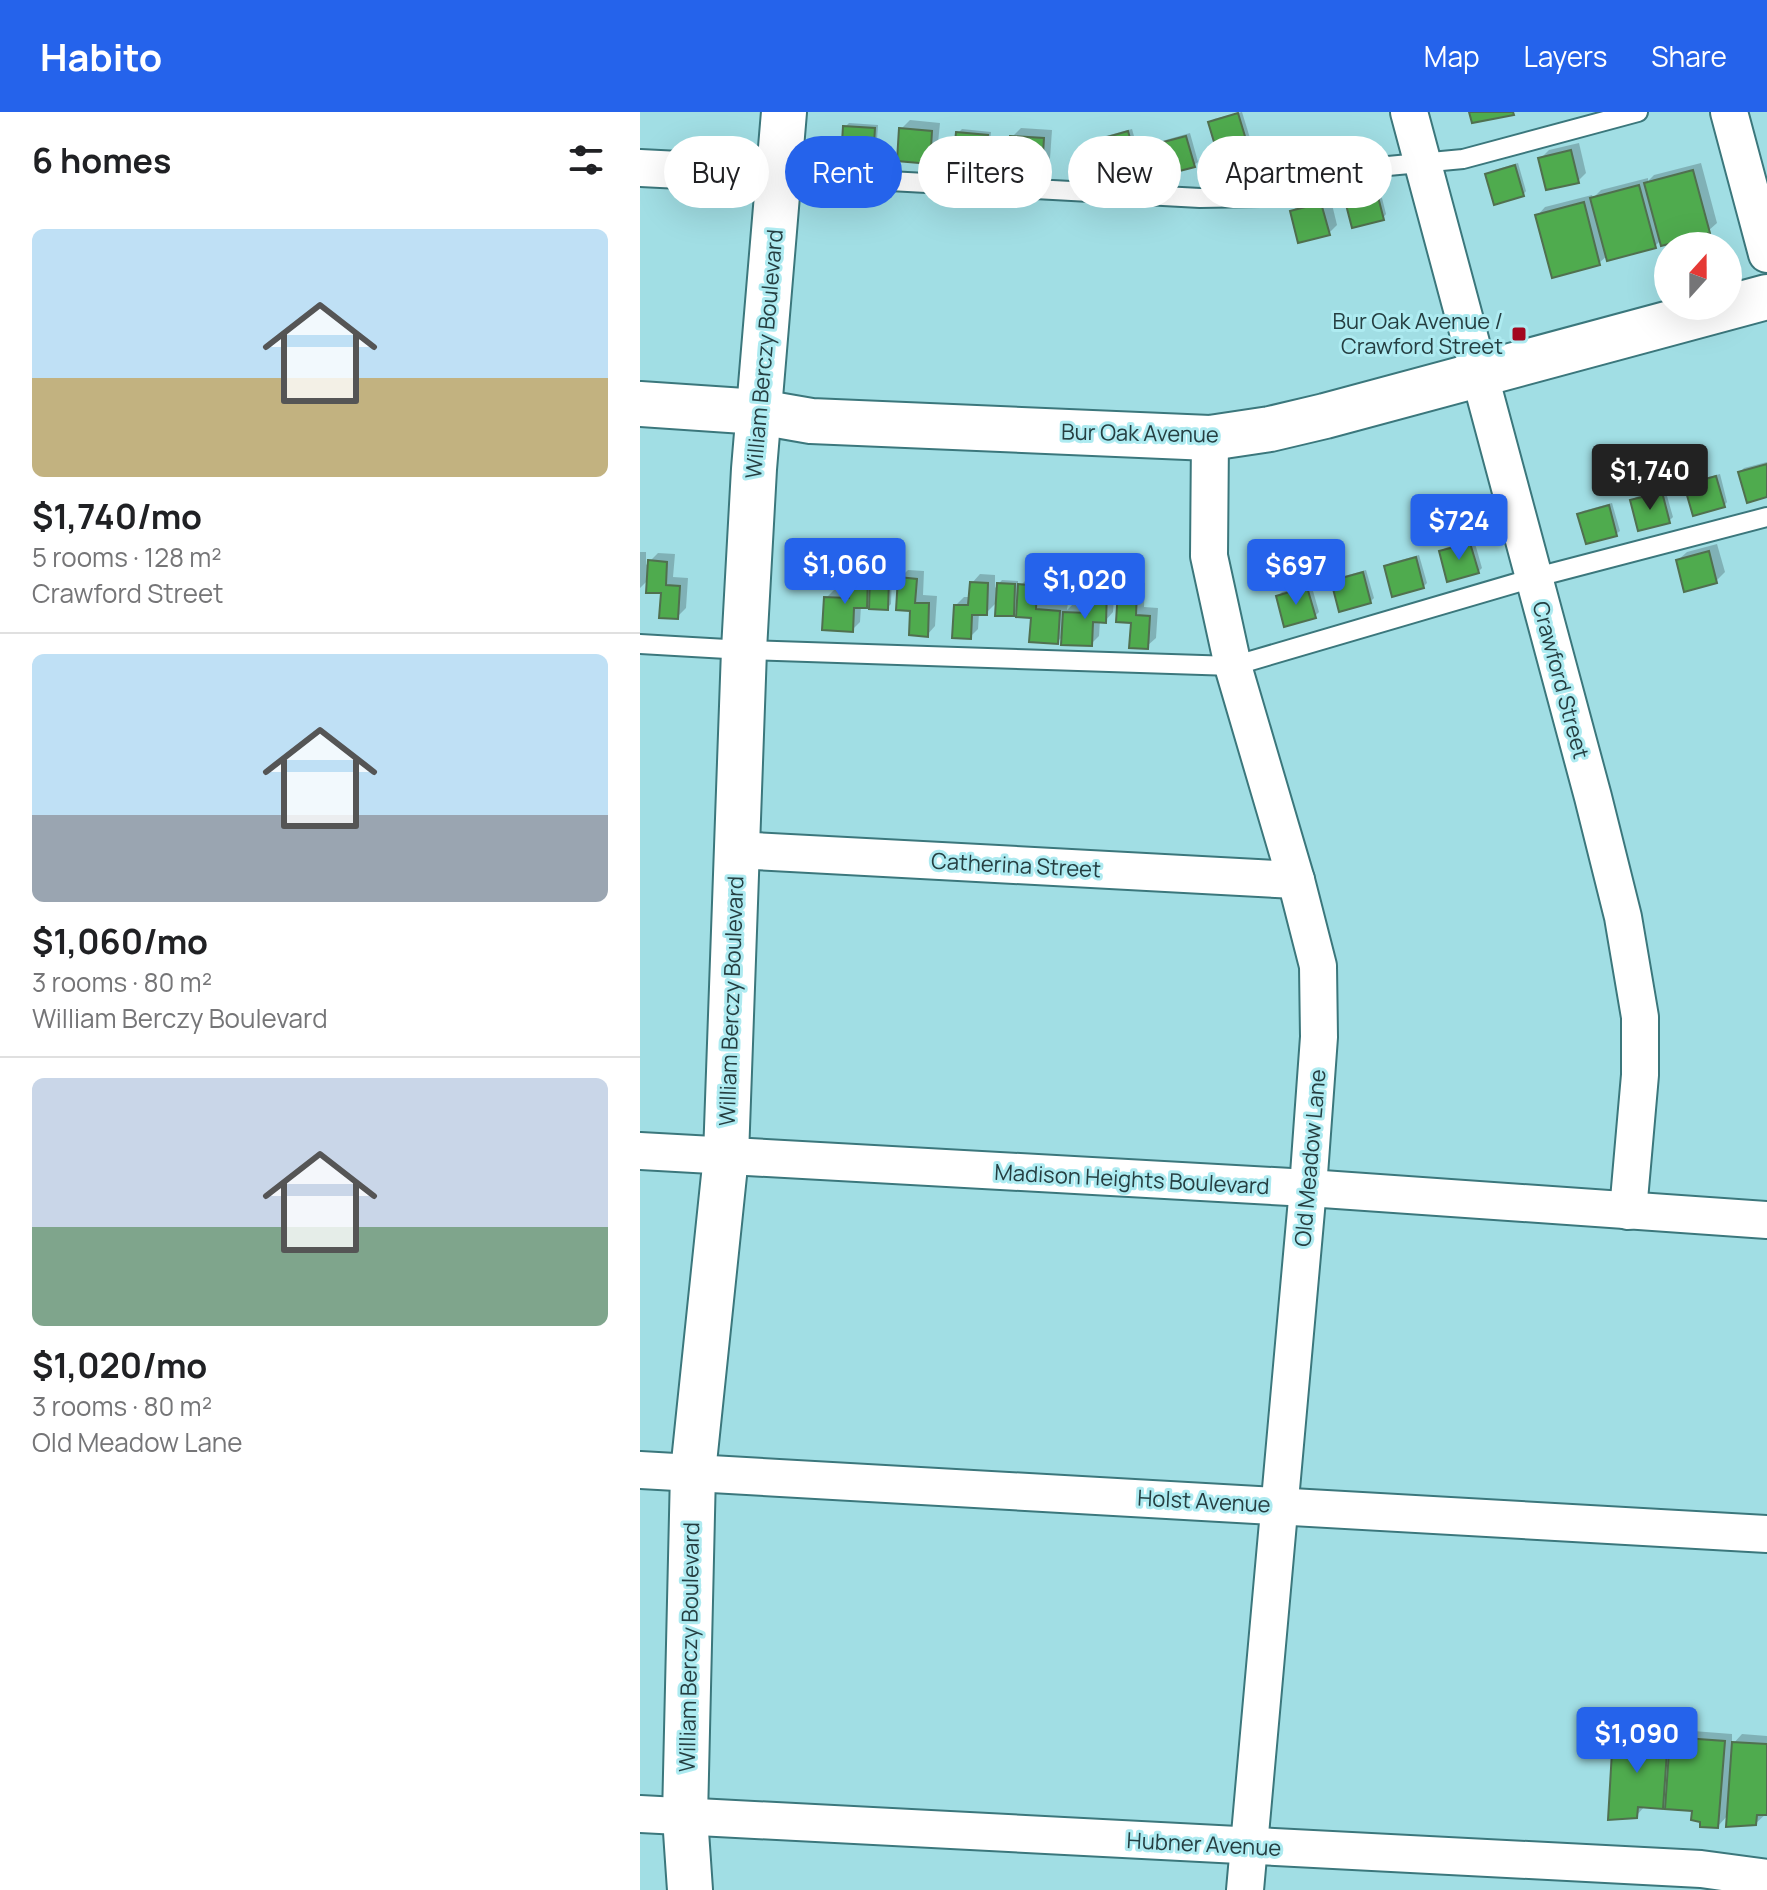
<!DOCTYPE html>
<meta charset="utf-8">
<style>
:root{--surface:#fff;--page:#f6f6f6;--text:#202124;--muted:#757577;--line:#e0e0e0;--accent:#2563eb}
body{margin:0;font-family:Manrope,sans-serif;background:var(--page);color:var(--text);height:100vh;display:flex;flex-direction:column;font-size:30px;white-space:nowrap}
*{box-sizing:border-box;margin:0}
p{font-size:26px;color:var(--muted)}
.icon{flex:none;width:44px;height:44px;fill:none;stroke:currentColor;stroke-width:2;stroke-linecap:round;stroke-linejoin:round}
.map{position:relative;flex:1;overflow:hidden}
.sheet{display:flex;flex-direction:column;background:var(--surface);width:640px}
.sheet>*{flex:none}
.hud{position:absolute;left:24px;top:24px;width:760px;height:72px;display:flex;gap:16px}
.needle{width:52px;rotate:21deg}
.controls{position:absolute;left:1014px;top:120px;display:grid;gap:16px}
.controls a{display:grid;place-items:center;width:88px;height:88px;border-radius:50%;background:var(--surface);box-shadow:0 8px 32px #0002;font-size:40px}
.price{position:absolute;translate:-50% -68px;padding:0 18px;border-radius:8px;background:var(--accent);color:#fff;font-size:26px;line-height:52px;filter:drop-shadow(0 2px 4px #0008)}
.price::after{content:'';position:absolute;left:50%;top:48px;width:24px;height:18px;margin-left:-12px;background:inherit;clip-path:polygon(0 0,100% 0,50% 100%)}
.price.selected{background:#222;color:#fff}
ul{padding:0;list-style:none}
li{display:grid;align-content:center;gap:16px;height:424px;padding:0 32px}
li+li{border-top:2px solid var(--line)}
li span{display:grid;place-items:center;height:248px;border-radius:12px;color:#555}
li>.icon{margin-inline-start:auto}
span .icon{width:144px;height:144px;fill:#fffc;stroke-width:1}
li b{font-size:34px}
h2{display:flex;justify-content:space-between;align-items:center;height:96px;padding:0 32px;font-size:34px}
.pill{padding:0 28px;border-radius:36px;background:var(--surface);box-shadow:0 8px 32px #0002;font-size:28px;line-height:72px}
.pill.selected{background:var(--accent);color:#fff}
header{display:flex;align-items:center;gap:48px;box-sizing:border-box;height:112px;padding:0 40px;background:var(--accent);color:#fff}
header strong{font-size:38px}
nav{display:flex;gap:44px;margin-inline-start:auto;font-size:28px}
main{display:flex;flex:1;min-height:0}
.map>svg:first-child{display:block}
</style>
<header>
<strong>Habito</strong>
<nav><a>Map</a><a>Layers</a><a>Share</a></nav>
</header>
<main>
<section class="sheet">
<h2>6 homes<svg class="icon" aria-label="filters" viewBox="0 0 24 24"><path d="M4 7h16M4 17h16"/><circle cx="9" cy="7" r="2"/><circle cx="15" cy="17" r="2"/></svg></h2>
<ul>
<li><span style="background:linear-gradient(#bfe0f5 60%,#c2b280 0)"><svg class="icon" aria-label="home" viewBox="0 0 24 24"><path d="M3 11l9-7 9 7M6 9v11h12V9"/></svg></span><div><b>$1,740/mo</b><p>5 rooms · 128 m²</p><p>Crawford Street</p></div></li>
<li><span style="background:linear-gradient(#bfe0f5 65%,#9aa5b1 0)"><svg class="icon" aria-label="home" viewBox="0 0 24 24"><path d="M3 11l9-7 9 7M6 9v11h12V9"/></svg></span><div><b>$1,060/mo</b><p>3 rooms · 80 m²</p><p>William Berczy Boulevard</p></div></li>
<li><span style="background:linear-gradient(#c9d6e8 60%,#7fa58c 0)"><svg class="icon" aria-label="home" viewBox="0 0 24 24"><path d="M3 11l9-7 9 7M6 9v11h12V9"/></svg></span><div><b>$1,020/mo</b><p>3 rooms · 80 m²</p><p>Old Meadow Lane</p></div></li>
</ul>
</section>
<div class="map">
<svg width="1127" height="1778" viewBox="0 0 1127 1778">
<rect width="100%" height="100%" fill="#a1dee4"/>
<g fill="#0003">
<path d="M602,0l8,26 -4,4 -36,-19 4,-4z"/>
<path d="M270,8l30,3 -3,30 -8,9 -28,-33z"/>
<path d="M209,11l29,2 -2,30 -4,4 -27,-32z"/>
<path d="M381,16l31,2 -2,29 -9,9 -29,-31z"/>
<path d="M322,17l29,3 -3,29 -3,3 -27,-31z"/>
<path d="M492,17l8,28 -4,4 -37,-21 3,-3z"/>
<path d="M550,21l8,29 -4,3 -36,-21 4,-3z"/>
<path d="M643,26l7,28 -3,4 -24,-24 3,-4z"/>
<path d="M939,31l7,30 -8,8 -37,-23 8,-8z"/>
<path d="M878,51l8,28 -3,4 -36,-21 4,-3z"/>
<path d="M1061,51l16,60 -9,8 -47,9 -6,6 -47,9 -9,8 -62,-47 8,-9 47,-12 1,3 8,-8 47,-12v3l6,-6z"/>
<path d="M739,74l7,28 -3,4 -36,-21 3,-3z"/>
<path d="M690,84l7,29 -8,8 -37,-21 8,-9z"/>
<path d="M1127,350v33l-27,-23 4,-4z"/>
<path d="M1080,362l7,28 -3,4 -38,-20 4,-4z"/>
<path d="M1025,377l8,28 -4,4 -37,-20 4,-4z"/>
<path d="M972,391l8,28 -4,3 -37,-20 4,-3z"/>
<path d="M834,428l8,28 -4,4 -37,-20 4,-4z"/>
<path d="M1077,432l8,28 -9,9 -38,-21 9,-8z"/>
<path d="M0,440h6v13l12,-12 17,1 -2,23 15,1 -2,30 -9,9 -14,-25 -14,-13 -9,9z"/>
<path d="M779,443l8,28 -4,4 -37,-20 4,-4z"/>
<path d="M221,455l15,1 -1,6 17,1 -1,29 -4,4 -16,-7 -5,5h-5l-1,16 -8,8 -26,-32 8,-8h18l1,-14z"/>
<path d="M268,458l16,1 -1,24 14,1 -2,30 -8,9 -15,-26 -12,-31z"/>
<path d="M726,458l8,28 -4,4 -37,-20 4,-4z"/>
<path d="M340,462l15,1v13l7,-8 16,1v7l11,-11 16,1 -1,6 -19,-1v4l19,1 -1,14 25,1 -1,7 6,-6 18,1v-15l9,-8 15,1 -2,29 -8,9 -5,-1 -1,16 -8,8 -27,-9 -7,7 -24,-26 -14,-7 -6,5 -15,-13 -12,12h-7l-1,16 -8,8 -14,-32 8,-8h7l1,-14z"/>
<path d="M489,470l16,1 -1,24 14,1 -2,30 -9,8 -27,-56z"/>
<path d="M671,472l8,28 -4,4 -37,-20 4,-4z"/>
<path d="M983,1614l52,3v6l5,-5 52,4v11l10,-11 25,2v77l-12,11 -26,-10 -11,12 -24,-17 -49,-3 -9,10 -21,-81z"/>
</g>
<g fill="#4fab4e" stroke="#50704f" stroke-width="2">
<path d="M829,0h44l1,3 -42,8z"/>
<path d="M598,1l9,30 -30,9 -9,-30z"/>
<path d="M203,14l32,2 -2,33 -32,-2z"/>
<path d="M259,16l33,3 -2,33 -33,-3z"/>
<path d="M488,19l9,32 -31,9 -9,-32z"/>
<path d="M316,20l32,3 -3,32 -32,-3z"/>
<path d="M370,24l34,2 -2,32 -34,-2z"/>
<path d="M546,24l9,31 -31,8 -8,-31z"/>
<path d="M639,28l9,32 -19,5 -9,-32z"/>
<path d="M931,38l8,33 -33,7 -8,-32z"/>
<path d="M875,53l9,31 -30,9 -9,-31z"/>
<path d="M1053,58l17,63 -49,13 -17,-63z"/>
<path d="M999,73l17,63 -49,13 -17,-63z"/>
<path d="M736,77l8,31 -32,8 -8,-31z"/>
<path d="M944,90l16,63 -48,13 -17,-63z"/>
<path d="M681,91l9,32 -32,8 -8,-32z"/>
<path d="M1127,352v33l-20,6 -9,-31z"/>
<path d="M1076,364l9,31 -32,9 -9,-31z"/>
<path d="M1022,380l8,31 -32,8 -8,-31z"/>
<path d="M969,393l8,31 -31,8 -9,-30z"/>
<path d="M830,431l9,30 -32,9 -8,-31z"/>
<path d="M1069,439l8,32 -33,9 -8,-32z"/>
<path d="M776,445l8,31 -32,9 -8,-31z"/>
<path d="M8,448l19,2 -1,23 14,1 -2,33 -19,-1 2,-25h-15z"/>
<path d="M723,460l8,31 -32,9 -8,-31z"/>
<path d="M211,463l17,1 -1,32h-13l-1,24 -31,-2 2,-33 25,1z"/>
<path d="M230,465l19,1 -1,32 -19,-1z"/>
<path d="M258,465l19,2 -2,24h14l-1,34 -19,-2 1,-24 -14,-1z"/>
<path d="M330,470l18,1 -1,32h-15l-1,24 -19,-1 2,-33h14z"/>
<path d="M357,471l18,1 -1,32h-19z"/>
<path d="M378,472l19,2 -1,23 24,2 -2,33 -29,-2 2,-24 -15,-1z"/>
<path d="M667,475l9,31 -32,9 -8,-31z"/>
<path d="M449,478h18l-1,33 -13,-1 -1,24 -31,-1 2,-33 25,1z"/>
<path d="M478,478l19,1 -1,24 14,1 -2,33 -19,-1 2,-25 -15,-1z"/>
<path d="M973,1622l55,3 -5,72 -25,-2 -1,11 -29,2z"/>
<path d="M1030,1625l55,4 -7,87 -18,-1v-5l-9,-2 1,-9 -27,-2z"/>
<path d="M1092,1630l35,2v71h-10l-1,10 -30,2z"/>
</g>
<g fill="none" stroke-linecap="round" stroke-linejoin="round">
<g stroke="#3b777c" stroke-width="22">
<g id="service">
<path d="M139,63l421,23 60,-1 128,-31 75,-7 175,-47"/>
<path d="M0,532l104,6 489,16 300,-88 234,-61"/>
</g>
</g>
<g stroke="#3b777c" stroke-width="40">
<g id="minor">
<path d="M769,0l184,685 30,120 17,100v58l-12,136"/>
<path d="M1089,0l38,142"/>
<path d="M0,56l139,7"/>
<path d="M570,326l-1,118 24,110 63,214 22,86 1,71 -11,151 -63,702"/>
<path d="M95,738l561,30"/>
<path d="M0,1039l668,37 459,32"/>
<path d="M0,1358l1127,64"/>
<path d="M0,1702l1061,55 66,9"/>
</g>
</g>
<g stroke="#3b777c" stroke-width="48">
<g id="tertiary">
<path d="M0,292l119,8 52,9 399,17 60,-9 55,-13 442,-119"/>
<path d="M50,1778l-5,-73 8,-345 33,-316 18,-506 10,-181 30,-357"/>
</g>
</g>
<use href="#service" stroke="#fff" stroke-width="18"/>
<use href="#minor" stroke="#fff" stroke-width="36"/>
<use href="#tertiary" stroke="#fff" stroke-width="44"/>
</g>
<rect fill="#a3071f" stroke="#aeebf1" stroke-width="3" x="871" y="214" width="16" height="16" rx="4"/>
<g text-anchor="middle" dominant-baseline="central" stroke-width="6" stroke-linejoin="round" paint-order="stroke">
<g font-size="22" fill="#253e41" stroke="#aeebf1" text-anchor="end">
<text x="863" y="209">Bur Oak Avenue /<tspan x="863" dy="25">Crawford Street</tspan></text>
</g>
<g font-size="22" fill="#253e41" stroke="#aeebf1">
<text transform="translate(124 242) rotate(-85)">William Berczy Boulevard</text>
<text transform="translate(500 321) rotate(1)">Bur Oak Avenue</text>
<text transform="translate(921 568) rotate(75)">Crawford Street</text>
<text transform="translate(376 753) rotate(3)">Catherina Street</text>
<text transform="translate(91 889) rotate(-88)">William Berczy Boulevard</text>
<text transform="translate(670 1046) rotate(-85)">Old Meadow Lane</text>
<text transform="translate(492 1067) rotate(3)">Madison Heights Boulevard</text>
<text transform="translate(564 1389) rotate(3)">Holst Avenue</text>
<text transform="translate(49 1535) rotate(-89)">William Berczy Boulevard</text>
<text transform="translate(564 1732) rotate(3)">Hubner Avenue</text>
</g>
</g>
</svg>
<div class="controls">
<a><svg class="needle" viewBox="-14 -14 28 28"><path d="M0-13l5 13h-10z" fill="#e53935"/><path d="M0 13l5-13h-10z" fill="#757577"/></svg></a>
</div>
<b class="price selected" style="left:1010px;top:400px">$1,740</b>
<b class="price" style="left:819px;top:450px">$724</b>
<b class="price" style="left:205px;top:494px">$1,060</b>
<b class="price" style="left:656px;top:495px">$697</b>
<b class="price" style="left:445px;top:509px">$1,020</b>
<b class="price" style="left:997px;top:1663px">$1,090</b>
<div class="hud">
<a class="pill">Buy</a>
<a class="pill selected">Rent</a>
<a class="pill">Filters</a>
<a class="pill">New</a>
<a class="pill">Apartment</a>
</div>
</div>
</main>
